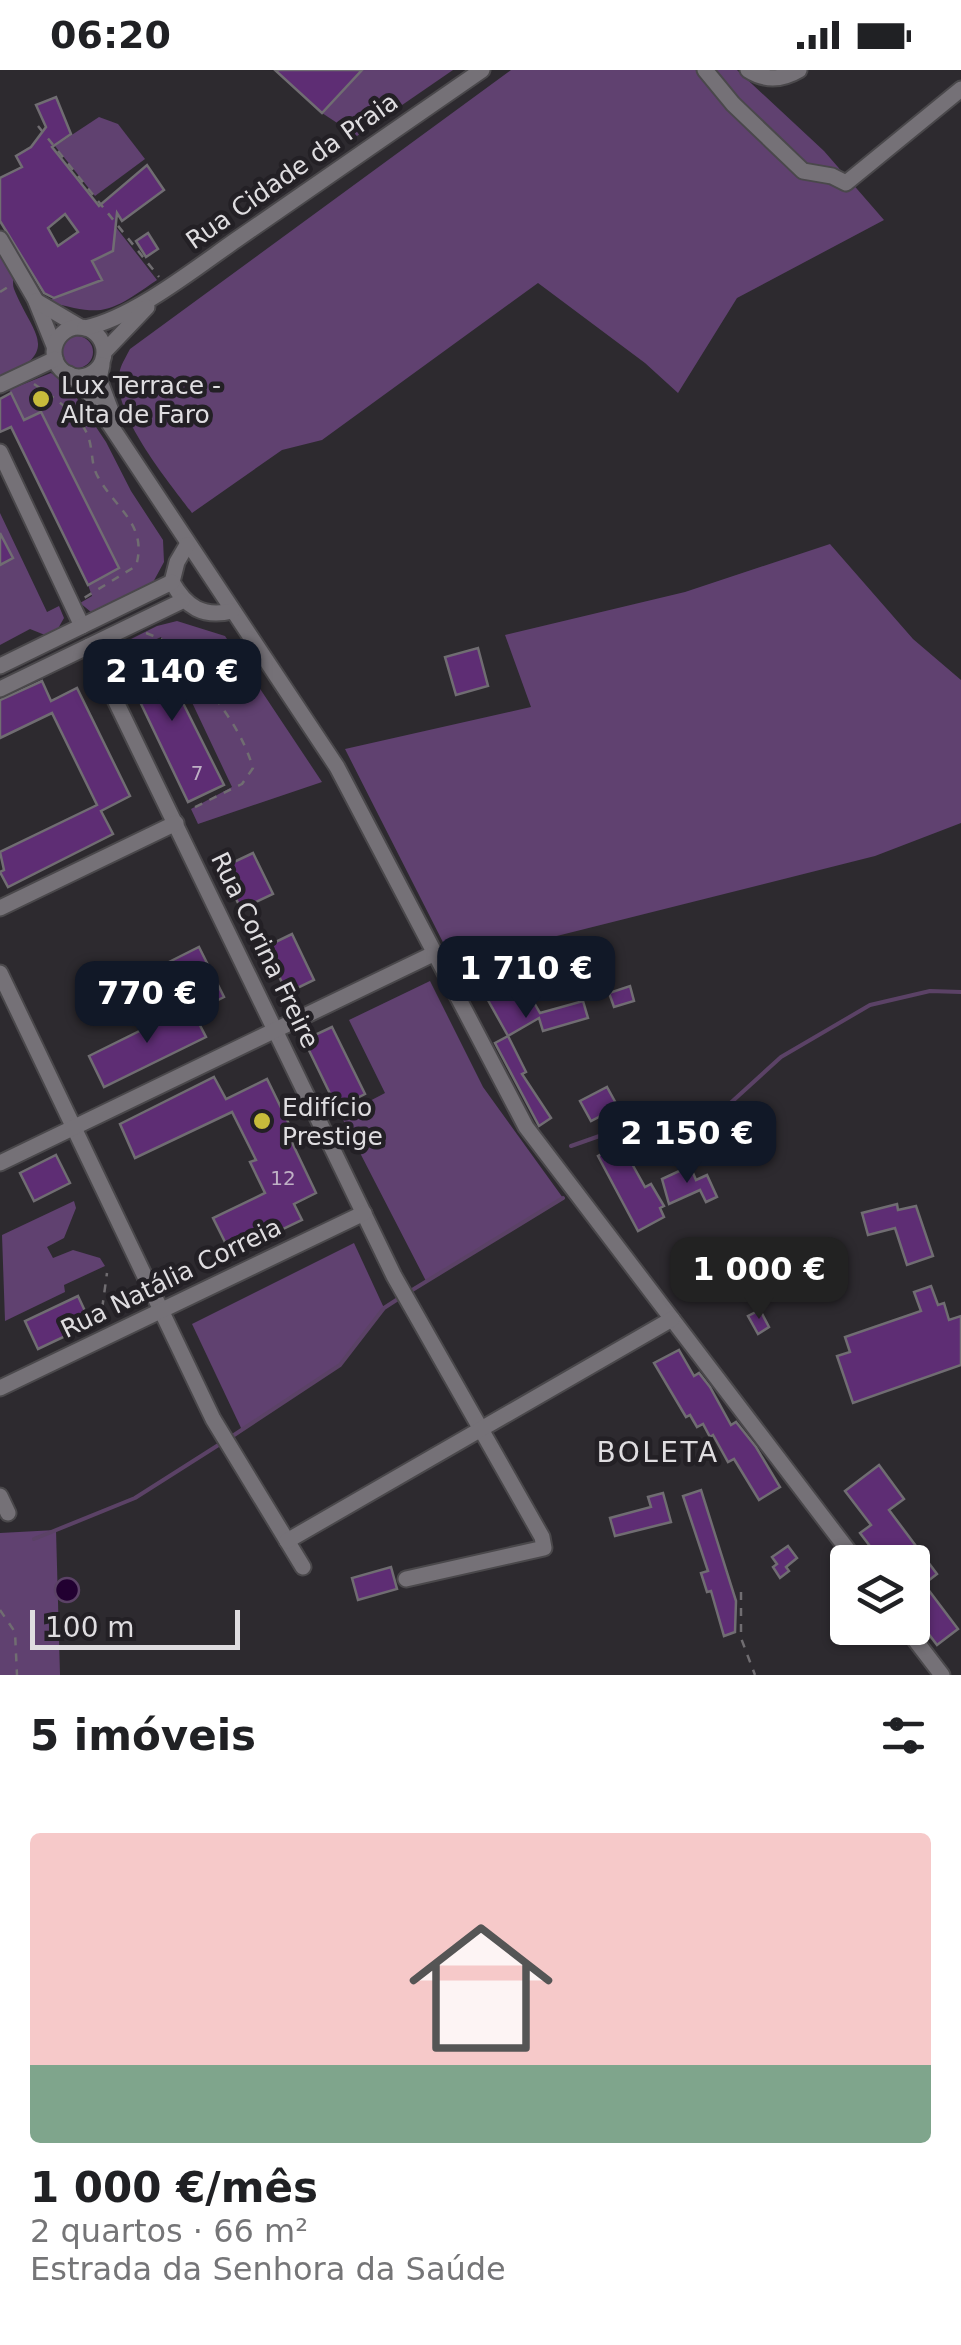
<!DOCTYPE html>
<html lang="pt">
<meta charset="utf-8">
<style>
:root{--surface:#fff;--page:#f2f2f2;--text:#202124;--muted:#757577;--accent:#111827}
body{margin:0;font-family:"DejaVu Sans",sans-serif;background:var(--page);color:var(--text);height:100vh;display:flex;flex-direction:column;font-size:38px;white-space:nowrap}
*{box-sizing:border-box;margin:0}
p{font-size:32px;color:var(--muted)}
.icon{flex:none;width:55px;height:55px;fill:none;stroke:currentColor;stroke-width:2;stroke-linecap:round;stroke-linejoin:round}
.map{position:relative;height:1605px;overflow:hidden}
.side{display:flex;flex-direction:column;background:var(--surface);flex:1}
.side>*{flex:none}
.fabs{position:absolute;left:830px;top:1475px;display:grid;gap:20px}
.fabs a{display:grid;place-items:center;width:100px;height:100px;border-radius:10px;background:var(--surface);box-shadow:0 2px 8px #0004;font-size:50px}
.scale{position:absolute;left:30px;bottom:25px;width:210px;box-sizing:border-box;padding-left:10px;border:5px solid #dfdde0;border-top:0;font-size:28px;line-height:35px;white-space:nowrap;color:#dfdde0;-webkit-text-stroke:8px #232025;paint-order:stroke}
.price{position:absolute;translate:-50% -85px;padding:0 22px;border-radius:20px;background:var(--accent);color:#fff;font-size:32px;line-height:65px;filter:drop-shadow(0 2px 5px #0008)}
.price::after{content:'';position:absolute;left:50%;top:60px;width:30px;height:22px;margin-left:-15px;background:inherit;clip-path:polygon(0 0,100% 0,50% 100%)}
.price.active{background:#222;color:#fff}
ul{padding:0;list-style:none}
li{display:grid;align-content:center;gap:20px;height:530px;padding:0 30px}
li span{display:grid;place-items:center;height:310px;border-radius:10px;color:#555}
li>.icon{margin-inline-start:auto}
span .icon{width:180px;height:180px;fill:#fffc;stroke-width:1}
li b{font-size:42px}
h2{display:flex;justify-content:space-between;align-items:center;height:120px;padding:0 30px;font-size:42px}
.status{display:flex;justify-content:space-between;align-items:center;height:70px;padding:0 50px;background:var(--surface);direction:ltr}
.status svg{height:28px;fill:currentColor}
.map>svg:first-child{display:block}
</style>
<div class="status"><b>06:20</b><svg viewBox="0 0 49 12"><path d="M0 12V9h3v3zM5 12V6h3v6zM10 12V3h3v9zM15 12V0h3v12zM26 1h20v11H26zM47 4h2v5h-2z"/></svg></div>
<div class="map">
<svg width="961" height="1605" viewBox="0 0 961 1605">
<rect width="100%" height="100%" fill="#2d2a2f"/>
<g fill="#604170">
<path d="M362,0h91l-96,66 -35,-23z"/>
<path d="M511,0h226l87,81 60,69 -147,78 -59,95 -33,-30 -107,-80 -216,157 -40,10 -90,63c-23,-31 -84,-103 -72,-143 2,-7 7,-15 10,-21z"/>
<path d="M99,47l19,7 27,35 -50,37 -40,-50z"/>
<path d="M115,156l42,54c-50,34 -52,37 -111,21l56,-21 -10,-19 21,-10z"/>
<path d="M0,182c4,6 12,15 13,21 1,6 -1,11 1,16 19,47 49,61 -14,90z"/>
<circle cx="77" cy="282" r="16"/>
<path d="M51,303l17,12 38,57 25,49 32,49 1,22 -13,24 -60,26 -11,-9 12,-7 -4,-11 31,-17 -78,-156 -17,8 -15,-30z"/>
<path d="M0,443l47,99 12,-6 5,12 -8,14 -11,3 -15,-6 -30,16z"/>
<path d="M830,474l83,95 48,41v143l-86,33 -422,106 -108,-213 186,-42 -26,-72 180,-43z"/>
<path d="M177,551l48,15 97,146 -124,42 -7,-15 41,-22 -71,-150 -47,22 -3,-10 46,-23z"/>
<path d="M430,911l53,106 80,111 -137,83 -85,-165 44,-23 -36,-73z"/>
<path d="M74,1131l2,7 -12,30 -17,9 6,11 20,-8 27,8 5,8 -41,19 1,7 -60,29 -3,-86z"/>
<path d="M354,1173l30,65 -44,57 -98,65 -50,-106z"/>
<path d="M56,1460l4,145h-60v-142z"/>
</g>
<circle fill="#220031" stroke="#5b4266" stroke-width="2.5" cx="67" cy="1520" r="12"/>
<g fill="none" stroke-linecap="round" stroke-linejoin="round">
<g stroke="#5b4266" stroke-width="4">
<path d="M571,1076l37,-13 61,-3 45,-12 67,-61 89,-52 60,-14 31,1"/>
<path d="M409,1222l154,-94"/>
<path d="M228,1369l112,-74 44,-57 17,-11"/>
<path d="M34,1469l101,-41 85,-54"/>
</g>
</g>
<g fill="#5e2d74" stroke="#706d72" stroke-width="2.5" fill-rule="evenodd">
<path d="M275,0h87l-40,43z"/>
<path d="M56,27l15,37 -19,13 47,59 48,-41 17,25 -42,31 -5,-8 -4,38 -21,10 10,19 -48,18 -10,-5 -44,-72v-43l22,-11 -6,-11 15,-9 15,-20 -10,-22zM65,144l13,18 -20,14 -10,-18z"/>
<path d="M148,163l10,16 -12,8 -10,-16z"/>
<path d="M11,323l13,27 17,-8 78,156 -31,17 -77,-158 -11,5v-33z"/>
<path d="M0,463l13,25 -13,7z"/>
<path d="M154,575l70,140 -36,17 -67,-140z"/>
<path d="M478,578l10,38 -32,9 -11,-38z"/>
<path d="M42,611l9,20 26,-13 53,108 -29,15 12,23 -105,53 -8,-15 4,-2 -4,-18 97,-47 -45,-92 -52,25v-38z"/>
<path d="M253,783l20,41 -32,15 -20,-41z"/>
<path d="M292,864l22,46 -27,13 -22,-46z"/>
<path d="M199,877l25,50 -30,15 -25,-50z"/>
<path d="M521,878l24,34 -17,10 12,21 43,-12 5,17 -45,13 -4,-13 -31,18 18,36 -4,2 29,44 -12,8 -44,-83 13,-7 -24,-43 35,-21 -10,-17z"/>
<path d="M630,916l4,15 -20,6 -5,-14z"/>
<path d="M190,936l16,31 -102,50 -15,-31z"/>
<path d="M332,957l33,67 -28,14 -33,-68z"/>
<path d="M214,1007l12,22 41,-20 25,51 -5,2 29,61 -22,11 8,16 -71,34 -18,-36 52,-25 -15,-31 6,-2 -24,-48 -97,46 -15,-34z"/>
<path d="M607,1017l11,20 -27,14 -11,-20z"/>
<path d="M712,1053l5,19 -60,16 -5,-19z"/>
<path d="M626,1070l11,18 -6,4 14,25 6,-3 13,22 -4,2 4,9 -26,14 -40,-75z"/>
<path d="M56,1085l14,28 -36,18 -14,-28z"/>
<path d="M690,1096l6,14 11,-5 10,22 -11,5 -6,-12 -31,14 -7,-25z"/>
<path d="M897,1134l1,6 18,-4 17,50 -26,9 -12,-37 -27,7 -6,-22z"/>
<path d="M711,1174l18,39 -38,17 -18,-37z"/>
<path d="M931,1216l7,19 6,-2 5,17 12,-4v49l-108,38 -16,-47 13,-4 -5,-15 76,-26 -7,-19z"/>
<path d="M78,1226l13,28 -53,25 -13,-28z"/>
<path d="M760,1240l9,17 -11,7 -10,-18z"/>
<path d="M679,1280l15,26 5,-3 11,14 21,38 5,-3 20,25 24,40 -21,13 -25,-41 -6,3 -15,-27 -3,2 -7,-13 -6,3 -7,-12 -4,2 -32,-54z"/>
<path d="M879,1395l25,34 -15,11 48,64 -13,10 34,45 -21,16 -25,-33v-50h-30l-22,-29 11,-8 -26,-34z"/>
<path d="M701,1420l35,111 -1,31 -11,4 -13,-45 -4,1 -6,-19 7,-2 -25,-75z"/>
<path d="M663,1423l8,29 -56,14 -5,-18 41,-11 -3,-10z"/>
<path d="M788,1476l9,12 -11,9 3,4 -9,7 -7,-11 4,-3 -5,-7z"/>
<path d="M391,1497l6,22 -39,11 -6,-22z"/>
</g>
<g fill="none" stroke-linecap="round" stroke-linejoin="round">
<g stroke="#4a484b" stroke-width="19">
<g id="minor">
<path d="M705,0l28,34 70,67 29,5 14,7 115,-94"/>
<path d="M748,0c17,11 34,10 51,0"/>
<path d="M0,169l35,60 19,47"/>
<path d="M36,231l44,26"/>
<circle cx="79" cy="282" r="25"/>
<path d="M85,258c48,-10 111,-60 151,-88 82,-57 164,-113 246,-170"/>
<path d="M105,281l42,-44"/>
<path d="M102,295l-3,14 15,40"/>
<path d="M69,304l16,13 252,380 189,360 331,435"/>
<path d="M0,315l55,-26"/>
<path d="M0,382l82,174"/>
<path d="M187,475l-10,17 -5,20c14,25 31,36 60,29"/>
<path d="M89,576l305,630 148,261 2,11 -138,31"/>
<path d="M0,596l172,-84"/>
<path d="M0,619l182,-88"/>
<path d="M0,838l176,-85"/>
<path d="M0,903l213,446 90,148"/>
<path d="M0,1093l433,-209"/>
<path d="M0,1318l364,-175"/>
<path d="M0,1426l8,17"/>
<path d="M287,1471l385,-222"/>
<path d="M906,1558l36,47"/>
</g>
</g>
<g stroke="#706d71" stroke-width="2.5" stroke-dasharray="8 8" stroke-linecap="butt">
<path d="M38,56l121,151"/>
<path d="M0,222l11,-7"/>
<path d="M34,314c18,12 49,33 55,55 4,13 2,26 9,38 18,32 50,48 38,89l-52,32"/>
<path d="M146,563l15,6c37,38 77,78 92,129l-11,16 -51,25"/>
<path d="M100,1254l7,-51"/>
<path d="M741,1522v46l14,37"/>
<path d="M0,1540l15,22 2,43"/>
</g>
<use href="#minor" stroke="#757177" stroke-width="15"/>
</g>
<g fill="#c7bb3b" stroke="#232025" stroke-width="4">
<circle cx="41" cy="329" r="10"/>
<circle cx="262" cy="1051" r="10"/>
</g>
<g text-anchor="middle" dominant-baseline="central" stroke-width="9" stroke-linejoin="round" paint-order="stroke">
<g font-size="20" fill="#bfb1c5">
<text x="197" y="703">7</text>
<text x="283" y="1108">12</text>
</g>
<g font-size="25" fill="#dfdde0" stroke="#232025">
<text transform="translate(292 101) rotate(-35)">Rua Cidade da Praia</text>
<text transform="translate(265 880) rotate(64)">Rua Corina Freire</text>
<text transform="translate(171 1208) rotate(-26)">Rua Natália Correia</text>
</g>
<g font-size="25" fill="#dfdde0" stroke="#232025" text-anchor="start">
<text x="61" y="315">Lux Terrace -<tspan x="61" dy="29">Alta de Faro</tspan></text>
<text x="282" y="1037">Edifício<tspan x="282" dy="29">Prestige</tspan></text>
</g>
<g font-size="28" letter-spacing="2.5" fill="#dfdde0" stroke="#232025">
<text x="658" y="1382">BOLETA</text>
</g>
</g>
</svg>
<div class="fabs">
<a><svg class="icon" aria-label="layers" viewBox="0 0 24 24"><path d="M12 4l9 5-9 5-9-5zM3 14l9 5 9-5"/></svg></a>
</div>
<div class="scale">100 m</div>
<b class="price" style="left:172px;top:654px">2 140 €</b>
<b class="price" style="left:526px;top:951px">1 710 €</b>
<b class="price" style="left:147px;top:976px">770 €</b>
<b class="price" style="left:687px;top:1116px">2 150 €</b>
<b class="price active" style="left:759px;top:1252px">1 000 €</b>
</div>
<section class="side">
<h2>5 imóveis<svg class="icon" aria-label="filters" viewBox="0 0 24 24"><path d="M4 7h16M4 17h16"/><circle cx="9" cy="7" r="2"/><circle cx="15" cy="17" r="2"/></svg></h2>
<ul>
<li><span style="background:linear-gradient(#f6c9c9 75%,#7fa58c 0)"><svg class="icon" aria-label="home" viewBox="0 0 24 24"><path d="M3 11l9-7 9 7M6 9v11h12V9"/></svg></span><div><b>1 000 €/mês</b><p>2 quartos · 66 m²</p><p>Estrada da Senhora da Saúde</p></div></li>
</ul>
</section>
